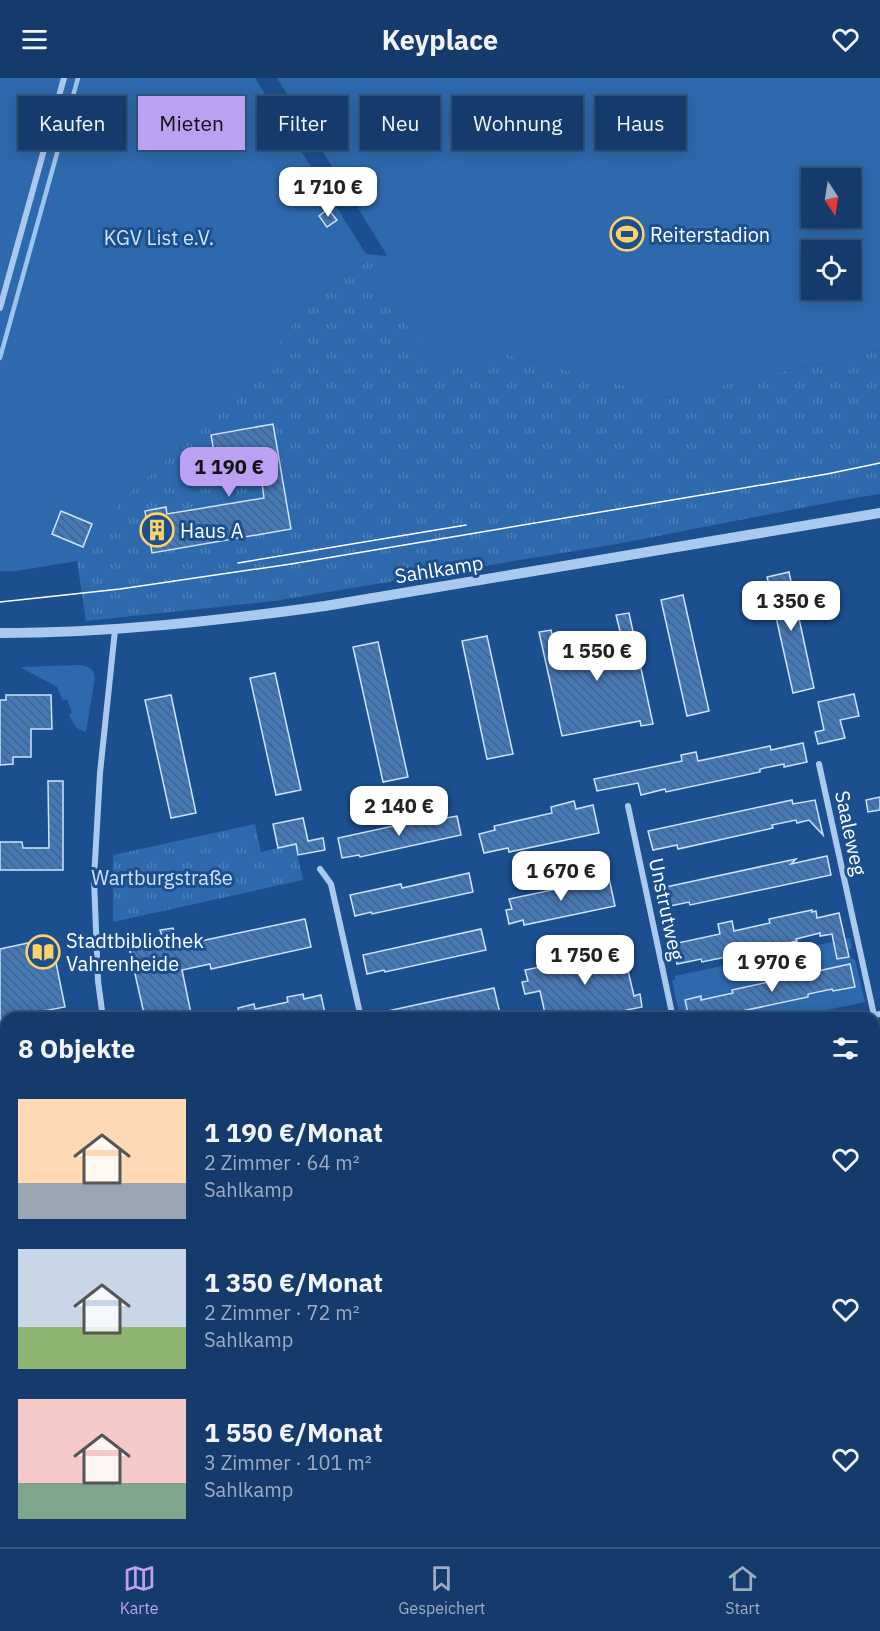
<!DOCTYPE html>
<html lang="de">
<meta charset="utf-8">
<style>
:root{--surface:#143b6b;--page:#214673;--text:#f1f3f6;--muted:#9dadc1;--line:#33557e;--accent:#bca0f2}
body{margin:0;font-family:"IBM Plex Sans",sans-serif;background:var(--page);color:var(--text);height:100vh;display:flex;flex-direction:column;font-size:22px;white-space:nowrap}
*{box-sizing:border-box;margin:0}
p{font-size:20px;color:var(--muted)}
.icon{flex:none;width:33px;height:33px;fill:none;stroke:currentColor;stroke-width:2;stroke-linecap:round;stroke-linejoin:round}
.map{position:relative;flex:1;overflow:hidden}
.drawer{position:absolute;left:0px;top:934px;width:880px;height:536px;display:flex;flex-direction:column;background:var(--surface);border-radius:18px 18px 0 0;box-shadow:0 3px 15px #0003,0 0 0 2px var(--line)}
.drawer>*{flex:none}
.top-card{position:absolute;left:18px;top:18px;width:844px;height:54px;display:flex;gap:12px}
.needle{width:39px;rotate:168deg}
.tools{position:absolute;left:801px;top:90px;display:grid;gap:12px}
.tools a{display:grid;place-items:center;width:60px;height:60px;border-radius:0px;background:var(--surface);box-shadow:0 3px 15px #0003,0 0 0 2px var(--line);font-size:30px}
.price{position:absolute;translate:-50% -51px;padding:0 14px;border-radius:12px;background:#fff;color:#222;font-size:20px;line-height:39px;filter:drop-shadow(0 2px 3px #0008)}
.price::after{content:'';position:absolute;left:50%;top:36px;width:18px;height:14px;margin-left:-9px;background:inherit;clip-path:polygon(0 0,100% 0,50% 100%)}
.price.current{background:var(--accent);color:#111}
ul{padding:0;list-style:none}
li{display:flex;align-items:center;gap:18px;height:150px;padding:0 18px}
li span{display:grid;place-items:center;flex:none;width:168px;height:120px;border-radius:0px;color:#555}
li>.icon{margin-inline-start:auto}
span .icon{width:72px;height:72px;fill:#fffc;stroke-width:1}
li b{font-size:26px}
h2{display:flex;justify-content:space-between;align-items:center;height:72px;padding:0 18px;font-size:26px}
.pill{padding:0 21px;border-radius:0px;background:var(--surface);box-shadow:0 3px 15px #0003,0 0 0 2px var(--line);font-size:21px;line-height:54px}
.pill.current{background:var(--accent);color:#111}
header{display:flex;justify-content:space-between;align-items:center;height:78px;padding:0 18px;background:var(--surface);font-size:27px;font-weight:700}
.tab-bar{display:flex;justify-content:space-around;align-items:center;height:84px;border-top:2px solid var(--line);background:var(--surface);font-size:16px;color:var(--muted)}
.tab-bar a{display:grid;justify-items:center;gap:3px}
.tab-bar .current{color:var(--accent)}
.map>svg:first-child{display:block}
</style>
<header><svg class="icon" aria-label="menu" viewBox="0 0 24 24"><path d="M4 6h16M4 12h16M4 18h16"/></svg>Keyplace<svg class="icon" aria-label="heart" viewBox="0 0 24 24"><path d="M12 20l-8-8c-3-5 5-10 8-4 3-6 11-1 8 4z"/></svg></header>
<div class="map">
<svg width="880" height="1469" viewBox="0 0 880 1469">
<defs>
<pattern id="park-tufts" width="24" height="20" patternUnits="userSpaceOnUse" patternTransform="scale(1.5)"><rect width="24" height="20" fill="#2e69ad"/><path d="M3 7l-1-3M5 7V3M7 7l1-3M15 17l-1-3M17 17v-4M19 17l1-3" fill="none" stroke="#4d80b9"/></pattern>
<pattern id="building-back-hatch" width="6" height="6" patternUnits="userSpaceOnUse" patternTransform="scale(1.5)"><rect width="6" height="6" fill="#4478b7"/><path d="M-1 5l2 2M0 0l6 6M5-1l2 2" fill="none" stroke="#486282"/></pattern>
</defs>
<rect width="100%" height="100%" fill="#1b4f8f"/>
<g fill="#2e69ad" fill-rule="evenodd">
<path d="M0,0h255l111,176v7l-59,43 -61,87 -124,108 -45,62 -61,10h-16z"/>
<path d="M277,0h603v272l-212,47 -168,-44 -62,21 -67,-104 16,-15zM812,100h38v40h-38zM812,172h38v40h-38z"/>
<path d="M79,587c9,1 15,3 16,13l-9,54c-11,-3 -13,-8 -17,-18l3,-1 -5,-14 -4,2 -6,-14 -37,-20z"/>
<path d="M850,860l2,11 -16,3 1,7 13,-2 1,1 4,2 10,42 -76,16h-93l18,-3 1,2 22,-4v-4l12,-2 1,3 58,-13v-3l24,-5 1,2 22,-4 -72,-4 -1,-4 -14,3 -21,8 -1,-3 -13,3v3l-32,7 -1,-3 -15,3 4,18h-9l-8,-37 3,-1v-4z"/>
<path d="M6,1033v31l-6,1v-31z"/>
<path d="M6,1155v29l-6,2v-30z"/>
<path d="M880,1360v109h-373l-1,-5h368l1,-103z"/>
</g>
<g fill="url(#park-tufts)">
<path d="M366,176l21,2 -16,14 67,104 62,-21 168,44 212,-47v144l-43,7 -220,43 -343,57 -188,20 -9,-60 45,-62 124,-108 61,-87 59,-43z"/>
<path d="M255,746l6,28 34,-8 8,36 -190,42v-67z"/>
</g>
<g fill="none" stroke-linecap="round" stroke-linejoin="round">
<path stroke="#9cc4f0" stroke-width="4.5" d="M0,280l78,-280"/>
</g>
<g fill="url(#building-back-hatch)" stroke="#cfe3fa" stroke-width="1.5">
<path d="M328,131l9,11 -10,7 -8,-11z"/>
<path d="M273,346l18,105 -139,24 -7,-42 21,-4 1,7 97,-16 -5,-36 -42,7 -6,-34z"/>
<path d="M61,433l31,13 -9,23 -31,-13z"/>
<path d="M789,494l25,116 -21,5 -26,-116z"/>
<path d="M683,517l26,116 -22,5 -26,-116z"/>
<path d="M629,535l24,111 -12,2 -1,-5 -78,15 -23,-104 12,-2 5,19 65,-14 -5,-20z"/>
<path d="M487,558l26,118 -26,5 -25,-118z"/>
<path d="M378,564l30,135 -25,5 -30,-135z"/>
<path d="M275,595l26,117 -25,5 -26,-117z"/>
<path d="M854,616l5,22 -19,4 5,18 -27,6 -3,-12 9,-2 -6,-28z"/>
<path d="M6,617h45l1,34h-21v28h-18v7l-13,1v-65h6z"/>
<path d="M171,617l25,118 -25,5 -26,-118z"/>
<path d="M803,665l4,19 -23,5v-3l-24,5v3l-94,20 -1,-3 -24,6 -3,-12 -41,8 -3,-12 88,-18 -1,-6 15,-3 2,9 72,-15 1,4z"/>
<path d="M48,703h15v89h-63v-28h22l1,6h26z"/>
<path d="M880,719v13l-12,2 -2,-12z"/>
<path d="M792,722l1,4 22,-4 8,35 -14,-15 -12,3 -1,-3 -24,5 1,3 -95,21 -1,-4 -24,5 -5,-19z"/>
<path d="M574,723l2,8 17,-4 6,28 -90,19 -1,-4 -24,5 -5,-19 16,-4 -1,-4 58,-13 -1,-6z"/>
<path d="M457,738l4,19 -101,22 -1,-2 -17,3 -4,-20 97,-21v3z"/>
<path d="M303,740l5,23 15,-3 2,12 -27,5 -2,-11 -18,4 -5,-24z"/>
<path d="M827,778l4,19 -141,30 -1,-3 -24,5 -4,-19 135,-29 -5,5z"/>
<path d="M469,795l4,19 -101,22 -1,-2 -16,4 -5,-21 51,-11 1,4z"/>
<path d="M609,800l6,28 -91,19 -1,-5 -14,4 -3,-14 6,-1 -3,-10z"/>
<path d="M812,832v2l4,-1 1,7 22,-5 10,44 -12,2 -5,-25 -12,2v-3l-24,6 1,2 -71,16 -24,5 -1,-3 -24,5 -4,-20 47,-10 -2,-10 14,-3 2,10 36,-8 -1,-4z"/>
<path d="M305,841l6,28 -100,22 -1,-5 -28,6 10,48h-47l-17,-75 34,-7 -2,-6 13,-2 4,18z"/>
<path d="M481,851l5,21 -101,22 -1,-2 -17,4 -4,-19z"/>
<path d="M51,860l14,69 -59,11v2l-6,1v-72z"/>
<path d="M622,867l12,51 6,-2 2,13 -54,11h-42l-6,-27 -15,3 -3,-12 6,-1 -3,-11 59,-12 -1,-5z"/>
<path d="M850,886l5,23 -22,4 -1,-2 -24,5v3l-94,20v-2l-25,3 -4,-18 16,-4v4l32,-7 -1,-3z"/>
<path d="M494,910l7,30h-20v-7l-34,7h-68l-1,-5z"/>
<path d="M303,916l1,5 17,-4 5,23h-89l-1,-5 3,-1 -1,-4 16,-4 1,5 33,-7 -1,-5z"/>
</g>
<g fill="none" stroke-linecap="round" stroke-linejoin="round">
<g stroke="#a9c9ee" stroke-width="6">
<path d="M0,230l64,-230"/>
<path d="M819,686l55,251"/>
<path d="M628,728l45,212"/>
<path d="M320,791l11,15 30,134"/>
<path d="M103,940l-5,-37 -4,-102 6,-106 15,-143"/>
<path d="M860,940l20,-4"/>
<path d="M320,1464l1,5"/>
</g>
<path stroke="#a9c9ee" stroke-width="10" d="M0,555c109,0 217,-12 325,-27l555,-93"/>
<g stroke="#fff" stroke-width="1.5">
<path d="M238,485l228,-38"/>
<path d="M0,524l120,-13 171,-25 536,-90 53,-11"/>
</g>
</g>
<defs>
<g id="stadium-ring" transform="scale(1.725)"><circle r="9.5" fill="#1b4f8f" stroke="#ffd166" stroke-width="1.5"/><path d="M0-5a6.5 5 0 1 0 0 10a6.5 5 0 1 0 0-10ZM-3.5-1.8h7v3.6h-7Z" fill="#ffd166"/></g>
<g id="building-ring" transform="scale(1.725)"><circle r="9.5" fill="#1b4f8f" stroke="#ffd166" stroke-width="1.5"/><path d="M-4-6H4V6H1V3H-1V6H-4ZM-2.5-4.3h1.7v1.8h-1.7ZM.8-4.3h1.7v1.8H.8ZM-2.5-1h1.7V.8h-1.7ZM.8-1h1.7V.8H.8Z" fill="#ffd166"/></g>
<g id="library-ring" transform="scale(1.725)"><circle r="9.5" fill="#1b4f8f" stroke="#ffd166" stroke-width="1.5"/><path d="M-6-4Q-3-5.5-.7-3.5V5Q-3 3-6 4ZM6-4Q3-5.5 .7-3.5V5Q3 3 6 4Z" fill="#ffd166"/></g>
</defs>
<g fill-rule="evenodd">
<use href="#stadium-ring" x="627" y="156"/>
<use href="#building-ring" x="157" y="452"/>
<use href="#library-ring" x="43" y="874"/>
</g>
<g text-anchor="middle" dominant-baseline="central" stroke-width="6" stroke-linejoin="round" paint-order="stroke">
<g font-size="20" fill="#fff" stroke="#1b4f8f" text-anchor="start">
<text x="650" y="156">Reiterstadion</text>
<text x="180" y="452">Haus A</text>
<text x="66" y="862">Stadtbibliothek<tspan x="66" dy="23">Vahrenheide</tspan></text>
</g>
<g font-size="20" fill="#cfe3fa" stroke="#1b4f8f">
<text x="159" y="159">KGV List e.V.</text>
<text x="162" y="799">Wartburgstraße</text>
</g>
<g font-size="20" fill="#fff" stroke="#1b4f8f">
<text transform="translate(439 491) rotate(-9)">Sahlkamp</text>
<text transform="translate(851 755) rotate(78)">Saaleweg</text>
<text transform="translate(667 831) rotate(78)">Unstrutweg</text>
</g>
</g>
</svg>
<div class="tools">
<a><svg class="needle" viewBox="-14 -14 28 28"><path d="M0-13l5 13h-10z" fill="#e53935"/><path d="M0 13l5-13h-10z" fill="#9dadc1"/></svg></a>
<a><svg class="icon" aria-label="locate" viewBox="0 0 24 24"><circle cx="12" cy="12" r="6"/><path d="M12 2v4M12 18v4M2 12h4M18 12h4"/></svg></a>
</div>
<b class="price" style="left:328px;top:140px">1 710 €</b>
<b class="price current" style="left:229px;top:420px">1 190 €</b>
<b class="price" style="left:791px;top:554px">1 350 €</b>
<b class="price" style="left:597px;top:604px">1 550 €</b>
<b class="price" style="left:399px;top:759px">2 140 €</b>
<b class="price" style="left:561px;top:824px">1 670 €</b>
<b class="price" style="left:585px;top:908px">1 750 €</b>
<b class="price" style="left:772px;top:915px">1 970 €</b>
<div class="top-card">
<a class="pill">Kaufen</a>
<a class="pill current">Mieten</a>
<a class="pill">Filter</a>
<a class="pill">Neu</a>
<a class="pill">Wohnung</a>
<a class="pill">Haus</a>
</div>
<section class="drawer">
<h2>8 Objekte<svg class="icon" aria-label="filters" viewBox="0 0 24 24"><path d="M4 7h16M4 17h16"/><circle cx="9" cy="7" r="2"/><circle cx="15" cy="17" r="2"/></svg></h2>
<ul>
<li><span style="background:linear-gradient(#ffd9b3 70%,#9aa5b1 0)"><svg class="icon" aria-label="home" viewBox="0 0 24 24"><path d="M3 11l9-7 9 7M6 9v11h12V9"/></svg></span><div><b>1 190 €/Monat</b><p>2 Zimmer · 64 m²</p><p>Sahlkamp</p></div><svg class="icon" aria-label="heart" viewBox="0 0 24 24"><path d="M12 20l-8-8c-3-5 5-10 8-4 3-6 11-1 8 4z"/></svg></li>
<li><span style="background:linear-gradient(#c9d6e8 65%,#8fb573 0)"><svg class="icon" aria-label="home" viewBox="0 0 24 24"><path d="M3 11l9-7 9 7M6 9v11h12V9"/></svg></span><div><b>1 350 €/Monat</b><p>2 Zimmer · 72 m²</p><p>Sahlkamp</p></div><svg class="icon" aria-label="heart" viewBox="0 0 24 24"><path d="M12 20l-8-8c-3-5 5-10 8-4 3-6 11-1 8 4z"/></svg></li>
<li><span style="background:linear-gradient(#f6c9c9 70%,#7fa58c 0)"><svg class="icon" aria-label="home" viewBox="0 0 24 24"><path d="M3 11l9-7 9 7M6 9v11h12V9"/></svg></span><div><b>1 550 €/Monat</b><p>3 Zimmer · 101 m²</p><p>Sahlkamp</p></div><svg class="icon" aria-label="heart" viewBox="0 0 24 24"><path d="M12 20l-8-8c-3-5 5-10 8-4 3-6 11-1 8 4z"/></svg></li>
</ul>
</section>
</div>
<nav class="tab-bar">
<a class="current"><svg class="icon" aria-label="map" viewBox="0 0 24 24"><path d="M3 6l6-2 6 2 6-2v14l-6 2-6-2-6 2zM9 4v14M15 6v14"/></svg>Karte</a>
<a><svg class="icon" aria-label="saved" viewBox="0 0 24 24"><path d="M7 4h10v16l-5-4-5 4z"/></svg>Gespeichert</a>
<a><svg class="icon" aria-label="home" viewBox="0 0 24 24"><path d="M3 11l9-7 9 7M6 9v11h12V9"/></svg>Start</a>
</nav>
